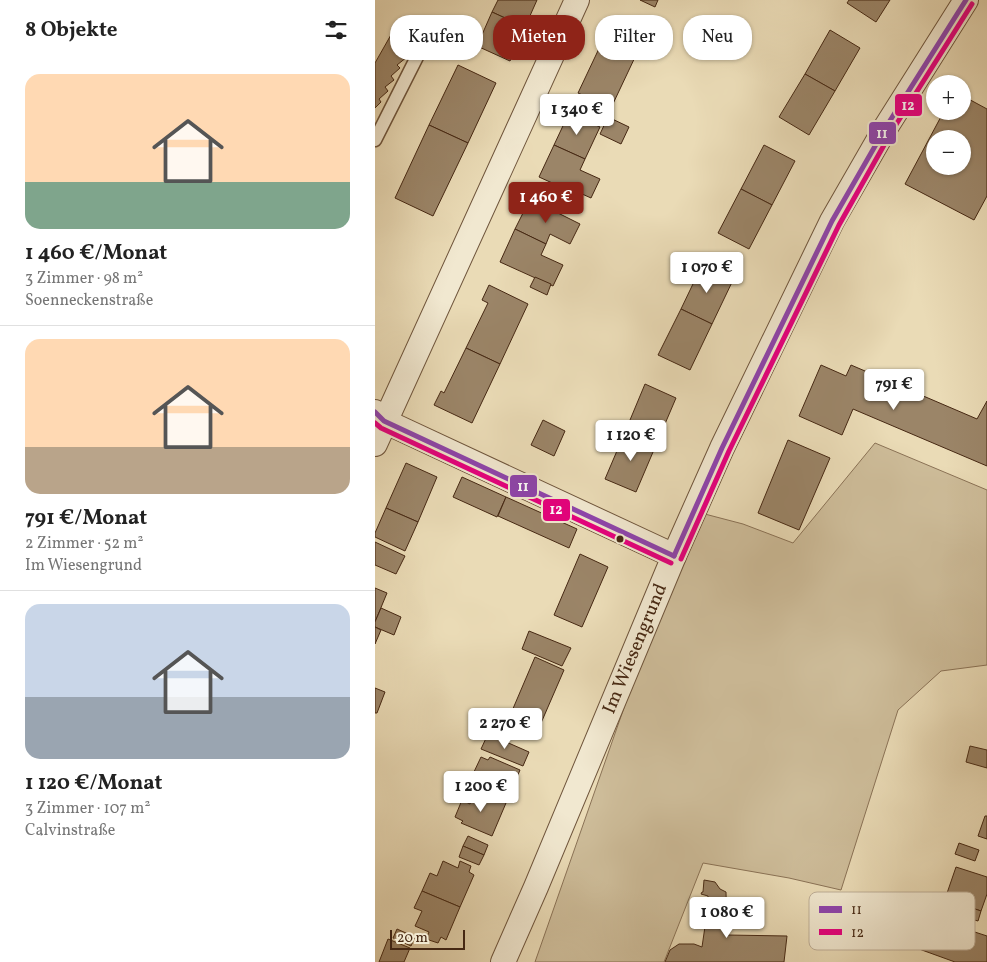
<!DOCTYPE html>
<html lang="de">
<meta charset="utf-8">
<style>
:root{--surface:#fff;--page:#f6f6f6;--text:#222;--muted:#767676;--line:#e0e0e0;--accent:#8f2418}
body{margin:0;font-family:Vollkorn,serif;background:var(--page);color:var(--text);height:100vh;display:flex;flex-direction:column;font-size:19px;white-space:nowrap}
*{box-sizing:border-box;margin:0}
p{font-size:16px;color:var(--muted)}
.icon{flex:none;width:28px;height:28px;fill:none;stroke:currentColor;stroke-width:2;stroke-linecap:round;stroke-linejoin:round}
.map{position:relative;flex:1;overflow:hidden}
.drawer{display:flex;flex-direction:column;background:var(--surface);width:375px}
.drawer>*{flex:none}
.hud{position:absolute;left:15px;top:15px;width:475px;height:45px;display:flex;gap:10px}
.controls{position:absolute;left:551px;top:75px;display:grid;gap:10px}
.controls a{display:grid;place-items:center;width:45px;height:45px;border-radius:50%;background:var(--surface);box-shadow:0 1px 4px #0004;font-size:25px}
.scale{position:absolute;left:15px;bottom:12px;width:75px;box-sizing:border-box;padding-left:5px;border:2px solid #462813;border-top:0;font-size:14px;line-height:18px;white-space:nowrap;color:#462813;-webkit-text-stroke:4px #f1e8d0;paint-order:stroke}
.price{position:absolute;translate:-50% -42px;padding:0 11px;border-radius:5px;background:#fff;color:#222;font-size:16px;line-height:32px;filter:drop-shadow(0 1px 2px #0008)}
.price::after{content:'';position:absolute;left:50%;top:30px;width:15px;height:11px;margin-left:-8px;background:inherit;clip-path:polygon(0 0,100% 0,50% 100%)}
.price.active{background:var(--accent);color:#fff}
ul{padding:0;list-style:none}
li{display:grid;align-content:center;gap:10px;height:265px;padding:0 25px}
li+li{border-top:1px solid var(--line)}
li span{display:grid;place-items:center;height:155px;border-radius:15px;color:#555}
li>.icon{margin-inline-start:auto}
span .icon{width:90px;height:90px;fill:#fffc;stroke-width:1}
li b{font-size:21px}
h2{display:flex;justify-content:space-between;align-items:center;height:60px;padding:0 25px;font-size:21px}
.chip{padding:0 18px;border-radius:20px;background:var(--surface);box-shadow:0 1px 4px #0004;font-size:18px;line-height:45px}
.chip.active{background:var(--accent);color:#fff}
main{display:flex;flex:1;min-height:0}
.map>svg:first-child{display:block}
</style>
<main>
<section class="drawer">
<h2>8 Objekte<svg class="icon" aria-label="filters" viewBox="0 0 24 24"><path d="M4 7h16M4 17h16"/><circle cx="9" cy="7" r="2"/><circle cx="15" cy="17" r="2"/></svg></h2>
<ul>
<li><span style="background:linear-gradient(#ffd9b3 70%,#7fa58c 0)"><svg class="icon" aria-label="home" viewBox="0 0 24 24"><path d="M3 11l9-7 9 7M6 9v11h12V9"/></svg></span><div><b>1 460 €/Monat</b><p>3 Zimmer · 98 m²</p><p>Soenneckenstraße</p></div></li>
<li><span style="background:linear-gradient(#ffd9b3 70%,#b9a48a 0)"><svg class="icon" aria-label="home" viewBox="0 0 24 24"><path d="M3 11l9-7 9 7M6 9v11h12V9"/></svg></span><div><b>791 €/Monat</b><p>2 Zimmer · 52 m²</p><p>Im Wiesengrund</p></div></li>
<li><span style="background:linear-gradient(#c9d6e8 60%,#9aa5b1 0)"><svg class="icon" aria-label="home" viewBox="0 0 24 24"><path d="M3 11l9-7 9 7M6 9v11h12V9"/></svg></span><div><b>1 120 €/Monat</b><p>3 Zimmer · 107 m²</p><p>Calvinstraße</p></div></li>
</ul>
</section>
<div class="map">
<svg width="612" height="962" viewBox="0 0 612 962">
<rect width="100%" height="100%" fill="#eadbb6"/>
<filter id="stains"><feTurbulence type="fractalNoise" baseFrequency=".004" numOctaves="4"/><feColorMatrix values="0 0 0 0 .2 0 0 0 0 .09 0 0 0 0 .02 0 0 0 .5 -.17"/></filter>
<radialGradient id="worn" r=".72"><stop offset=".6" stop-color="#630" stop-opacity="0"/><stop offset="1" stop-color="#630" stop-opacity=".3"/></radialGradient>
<path fill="#cebd9a" stroke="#8a7256" d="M500,443l112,47v175l-46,6 -43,39 -57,180 -52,-12 -86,-15 -39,99h-129l125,-357 41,-92 42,11 50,19z"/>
<g fill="#9b8568" stroke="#462813" fill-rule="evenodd">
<path d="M123,0h39l-12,27 -33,-15z"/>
<path d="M265,0h18l-3,7z"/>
<path d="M474,0h41l-14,22 -29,-19z"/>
<path d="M117,12l39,18 -5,10 -5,-2 -11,23 -33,-15z"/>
<path d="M237,21l33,15 -34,72 -33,-15z"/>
<path d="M21,26l16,20 -9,7 4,4 -10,8 3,3 -9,8 3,4 -9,7 3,4 -9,8 2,3 -6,6v-45z"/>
<path d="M455,30l30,18 -25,43 -30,-17z"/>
<path d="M83,65l38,18 -28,60 -39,-18z"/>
<path d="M430,74l30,17 -26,44 -30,-18z"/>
<path d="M588,96l24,13v87l-13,24 -69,-36 39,-73h19zM560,139h28v27h-28z"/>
<path d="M194,113l31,14 -15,32 -31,-14z"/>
<path d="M233,117l21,10 -8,17 -21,-10z"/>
<path d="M54,125l39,18 -35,73 -38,-18z"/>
<path d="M179,145l31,14 -5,11 20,9 -9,19 -20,-9 -1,2 -31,-14z"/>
<path d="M389,145l31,16 -23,44 -31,-16z"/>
<path d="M366,189l31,16 -23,44 -31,-16z"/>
<path d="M155,199l50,25 -10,20 -20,-10 -4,10 -31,-15z"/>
<path d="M140,229l31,15 -5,11 22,10 -10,21 -53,-24z"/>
<path d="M328,263l31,15 -22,46 -31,-15z"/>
<path d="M160,277l16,7 -4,11 -17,-8z"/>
<path d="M114,285l39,19 -28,60 -34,-16 22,-45 -6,-3z"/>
<path d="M306,309l31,15 -22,46 -32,-15z"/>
<path d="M91,348l34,16 -28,59 -38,-18 7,-14 3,2z"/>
<path d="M446,365l25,11 5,-11 126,54 10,-18v65l-134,-57 -11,26 -43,-19z"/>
<path d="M270,384l31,14 -20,47 -31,-13z"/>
<path d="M168,420l22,11 -11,25 -23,-11z"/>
<path d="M250,432l31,13 -20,47 -31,-13z"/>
<path d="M413,440l42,18 -31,72 -41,-17z"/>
<path d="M31,463l31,14 -19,45 -32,-14z"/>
<path d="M87,477l44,20 -9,20 -44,-20z"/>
<path d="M131,497l71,32 -8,19 -71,-32z"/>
<path d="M11,508l32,14 -13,29 -30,-14v-4z"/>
<path d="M0,542l30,14 -9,18 -21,-9z"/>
<path d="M205,554l28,13 -26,60 -28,-12z"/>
<path d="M0,588l12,5 -12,29z"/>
<path d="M6,608l20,9 -7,18 -19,-8v-5z"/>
<path d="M0,627l6,3 -6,14z"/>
<path d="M154,631l42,17 -9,18 -40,-17z"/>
<path d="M160,657l29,13 -26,60 -29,-12z"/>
<path d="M0,688l10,4 -8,21h-2z"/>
<path d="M113,734l41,18 -6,14 -42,-17z"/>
<path d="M595,746l17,4v18l-21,-6z"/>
<path d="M106,757l7,3 2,-3 30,13 -14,33 -31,-13 6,-13 -8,-3z"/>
<path d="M100,790l31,13 -14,33 -31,-13 2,-2 -8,-4 7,-17 8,4z"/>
<path d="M610,816h2v23l-9,-3z"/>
<path d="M93,836l20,9 -4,10 -21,-9z"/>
<path d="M584,843l20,7 -4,11 -20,-7z"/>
<path d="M88,846l21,9 -5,10 -20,-8z"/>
<path d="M68,861l15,7 2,-7 11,5 -2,6 5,3 -14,32 -38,-16 8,-18 7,3z"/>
<path d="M581,867l31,10v17l-6,17 -36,-12z"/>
<path d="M329,880l11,2 5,7 6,3 1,43 60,1 -3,26h-119l5,-12 9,-6h15l8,3 6,-41v-10l-7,-2 1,-2h1z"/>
<path d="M47,891l38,16 -14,33 -5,-3 -3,6 -12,-4 3,-7 -14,-6 7,-15 -8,-3z"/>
<path d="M586,904l20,7 -3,10 -21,-6z"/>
<path d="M563,920l49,16v26h-32l-47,-17 6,-18 19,7z"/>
<path d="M22,929l18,8 -4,9 -18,-8z"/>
<path d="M13,939l22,9 -6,14h-25z"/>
</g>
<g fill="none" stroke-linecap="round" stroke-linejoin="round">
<g stroke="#6f553c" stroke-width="15">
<path id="service" d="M0,140l47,-93"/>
</g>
<g stroke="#6f553c" stroke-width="26">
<g id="minor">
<path d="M0,412l9,9 290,135"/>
<path d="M0,444l202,-444"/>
<path id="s1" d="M128,962l33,-75 138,-331 48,-108 110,-227 54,-94 80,-127"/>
</g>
</g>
<use href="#service" stroke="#f1e8d0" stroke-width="12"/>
<use href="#minor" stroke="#f1e8d0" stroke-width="24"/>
<g stroke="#f1e8d0" stroke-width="9">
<g id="bus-1">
<path d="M0,412l9,9 290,135"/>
<path d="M299,556l48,-108 110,-227 54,-94 80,-127"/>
</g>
</g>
<g stroke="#f1e8d0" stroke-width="9">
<g id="bus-2">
<path d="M0,423l6,5 290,135"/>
<path d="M306,559l48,-108 110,-226 53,-94 80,-127"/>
</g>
</g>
<use href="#bus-1" stroke="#8e44ad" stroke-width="5"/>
<use href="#bus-2" stroke="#e5007d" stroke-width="5"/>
</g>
<circle fill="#462813" stroke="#f1e8d0" stroke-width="2" cx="245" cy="539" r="4.5"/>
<g text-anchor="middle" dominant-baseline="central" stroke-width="4" stroke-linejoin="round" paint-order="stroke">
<g font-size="19" fill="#462813" stroke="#f1e8d0">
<text stroke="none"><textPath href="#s1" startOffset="340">Im Wiesengrund</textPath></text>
</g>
</g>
<rect x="434" y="892" width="166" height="58" rx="8" fill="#f1e8d0" stroke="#beae97" stroke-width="1"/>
<rect x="444" y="906" width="23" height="7" fill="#8e44ad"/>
<rect x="444" y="929" width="23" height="6" fill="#e5007d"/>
<g font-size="14" fill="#462813">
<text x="476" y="914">11</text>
<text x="476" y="937">12</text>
</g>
<g stroke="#f1e8d0" stroke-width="2">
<rect x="519" y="93" width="29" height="24" rx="5" fill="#e5007d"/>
<rect x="493" y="121" width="29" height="24" rx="5" fill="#8e44ad"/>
<rect x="134" y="474" width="29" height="24" rx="5" fill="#8e44ad"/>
<rect x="167" y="498" width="29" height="24" rx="5" fill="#e5007d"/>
</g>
<g font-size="14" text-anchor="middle" font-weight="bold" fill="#fff">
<text x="533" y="110">12</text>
<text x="507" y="138">11</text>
<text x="148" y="491">11</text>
<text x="181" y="514">12</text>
</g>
<rect width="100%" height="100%" filter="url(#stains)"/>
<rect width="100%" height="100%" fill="url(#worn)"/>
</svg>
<div class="controls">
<a>+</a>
<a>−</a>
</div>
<div class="scale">20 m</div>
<b class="price" style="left:202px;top:136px">1 340 €</b>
<b class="price active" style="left:171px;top:224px">1 460 €</b>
<b class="price" style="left:332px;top:294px">1 070 €</b>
<b class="price" style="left:519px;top:411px">791 €</b>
<b class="price" style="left:256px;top:462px">1 120 €</b>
<b class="price" style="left:130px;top:750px">2 270 €</b>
<b class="price" style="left:106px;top:813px">1 200 €</b>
<b class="price" style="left:352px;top:939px">1 080 €</b>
<div class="hud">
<a class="chip">Kaufen</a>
<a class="chip active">Mieten</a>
<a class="chip">Filter</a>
<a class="chip">Neu</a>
</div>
</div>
</main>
